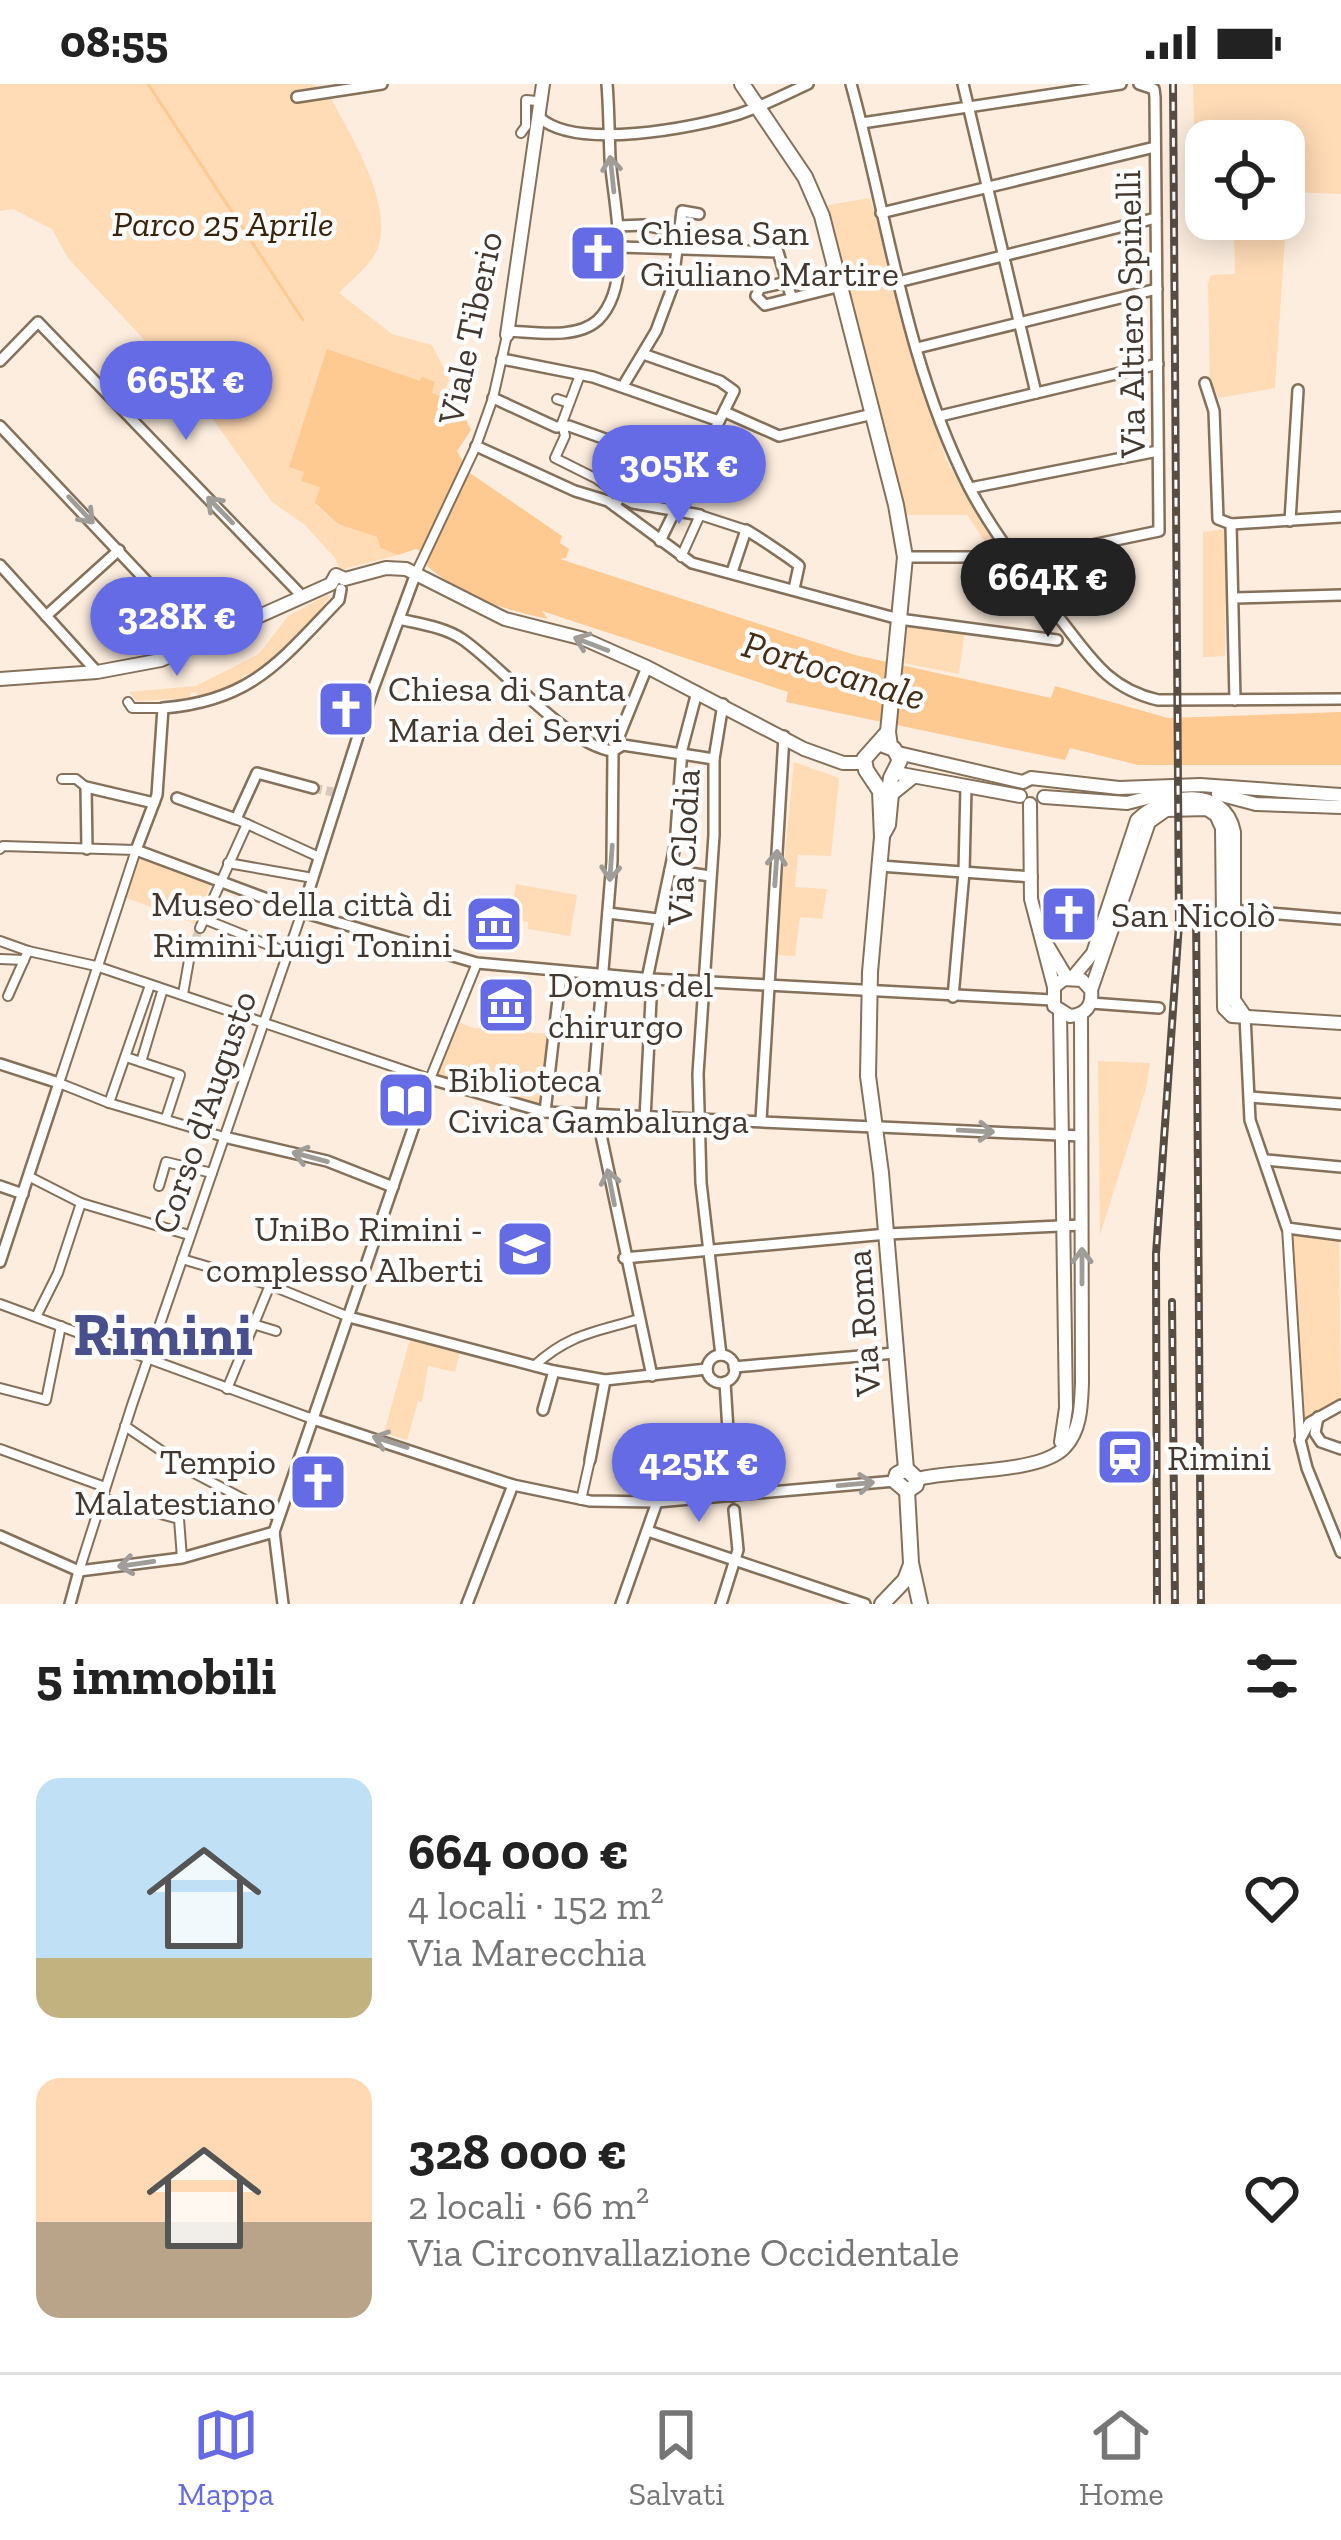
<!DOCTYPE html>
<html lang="it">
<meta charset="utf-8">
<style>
:root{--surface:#fff;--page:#f6f6f6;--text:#222;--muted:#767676;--line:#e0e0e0;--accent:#656be4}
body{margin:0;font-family:"Zilla Slab",serif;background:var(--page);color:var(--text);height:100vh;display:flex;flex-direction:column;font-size:45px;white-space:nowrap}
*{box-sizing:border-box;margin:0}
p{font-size:39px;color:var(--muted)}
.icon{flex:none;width:66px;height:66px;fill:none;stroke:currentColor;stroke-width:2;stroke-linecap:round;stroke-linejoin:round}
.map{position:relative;height:1520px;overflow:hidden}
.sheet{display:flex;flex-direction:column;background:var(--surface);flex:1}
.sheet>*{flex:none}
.controls{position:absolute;left:1185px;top:36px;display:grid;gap:24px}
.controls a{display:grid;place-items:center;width:120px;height:120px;border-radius:24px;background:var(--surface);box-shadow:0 6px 30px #0003;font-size:60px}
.price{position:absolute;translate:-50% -102px;padding:0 27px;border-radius:42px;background:var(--accent);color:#fff;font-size:39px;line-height:78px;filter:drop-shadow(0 3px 6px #0008)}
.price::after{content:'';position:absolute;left:50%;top:72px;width:36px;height:27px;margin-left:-18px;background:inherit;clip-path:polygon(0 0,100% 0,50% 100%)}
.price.current{background:#222;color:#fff}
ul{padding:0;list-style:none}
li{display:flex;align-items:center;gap:36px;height:300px;padding:0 36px}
li span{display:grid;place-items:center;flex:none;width:336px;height:240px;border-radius:24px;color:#555}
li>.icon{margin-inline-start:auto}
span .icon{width:144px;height:144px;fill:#fffc;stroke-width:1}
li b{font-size:51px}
h2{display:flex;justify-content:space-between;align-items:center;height:144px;padding:0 36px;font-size:51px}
.status{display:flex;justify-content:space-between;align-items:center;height:84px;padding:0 60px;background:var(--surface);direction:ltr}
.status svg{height:33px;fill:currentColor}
.tab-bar{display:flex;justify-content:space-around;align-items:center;height:168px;border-top:3px solid var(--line);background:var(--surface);font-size:33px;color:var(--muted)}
.tab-bar a{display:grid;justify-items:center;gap:6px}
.tab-bar .current{color:var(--accent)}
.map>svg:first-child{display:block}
</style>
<div class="status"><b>08:55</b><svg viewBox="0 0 49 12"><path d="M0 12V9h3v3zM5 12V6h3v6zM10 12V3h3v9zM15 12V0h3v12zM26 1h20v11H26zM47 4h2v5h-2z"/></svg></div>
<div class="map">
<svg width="1341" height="1520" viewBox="0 0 1341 1520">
<rect width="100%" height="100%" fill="#fcedde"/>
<g fill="#ffdbb6" fill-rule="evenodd">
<path d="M0,0h312l15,7c20,39 69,114 50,159 -6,15 -27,31 -38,43l53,41 40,11 17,33 -5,19 -13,-4 4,-10 -14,-2 -117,91 16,15 -5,17 23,20 39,13 3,11 18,7 -58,15 -5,-12 -30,-33 -33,-23 -65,-91 -14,-11 -13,-22 -112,-120 -16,-29 -39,-20 -13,2z"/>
<path d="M1193,0h148v110l-53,-2 -13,196 -56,10 -9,-16 -2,-98 3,-9 24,-1 -1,-43h-37zM1206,57h78v78h-78z"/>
<path d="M870,114l76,262 63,104h-9l-33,-49h-61l-78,-310z"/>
<path d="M1226,445l-1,127 -22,1v-125z"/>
<path d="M327,511l7,5 -5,-2 -5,5 3,4 -77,71 -3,-4 -5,3 2,5 -46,14 -2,-4 -6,1 1,5 -54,3 -8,-9 67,-6 63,-32 29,-38z"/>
<path d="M907,539l58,8 -6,43 -55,-11z"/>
<path d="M794,678l45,16 -8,78 -33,-1 -3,32 32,2 -5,30 -22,-2 -5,39 -20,-1z"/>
<path d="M137,771l74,28 -15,41 -74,-28z"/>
<path d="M516,800l61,11 -7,41 -42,-7v-7l-18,-3z"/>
<path d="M456,937l17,7 78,6 -10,73 -105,-31z"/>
<path d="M1098,977l52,2 -4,25 -46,147z"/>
<path d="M1290,1148l49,6 2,163 -39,21z"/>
<path d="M410,1255l50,12 -5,21 -27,-6 -6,36 -4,-1 -11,39 -23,-7z"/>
</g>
<path fill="#ffc992" d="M327,265l93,32 2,-4 13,5 -3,11 11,4 7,-9 21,42 -14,21 13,22 92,63 -2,7 9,6 -3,9 -6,1 295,96 196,43 4,-12 113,32 173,-6v53h-203l-68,-17 -5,12 -279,-58 2,-10 -246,-81 6,8c-44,-9 -87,-23 -121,-53l3,-11 -14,-6 -18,6 -18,-7 -3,-11 -39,-13 -23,-21 5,-16 -19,-6 3,-9 -15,-5z"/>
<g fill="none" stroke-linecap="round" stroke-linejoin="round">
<path stroke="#ffc992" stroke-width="3" d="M148,0l155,236"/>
<path stroke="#d7c9bb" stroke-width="8" stroke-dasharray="8 4" stroke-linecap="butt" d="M191,865l9,-21"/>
<path stroke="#d7c9bb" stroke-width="9" stroke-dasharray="9 4.5" stroke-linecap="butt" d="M313,704l20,4"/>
<g stroke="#85705a" stroke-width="12">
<g id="pedestrian">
<path d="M521,49l5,-7v-26l11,1"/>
<path d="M580,291l-18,48 3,13 -10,22 42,21 23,17"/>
<path d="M557,315l12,4"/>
<path d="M681,473l19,-42 46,15"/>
<path d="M416,489l60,-127 17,-48 14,-63"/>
<path d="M128,618l4,6h31"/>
<path d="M62,695h14l10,8"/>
<path d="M236,735l83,38"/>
<path d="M0,765l3,-3 133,4 -38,116"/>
<path d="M228,779l85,15"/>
<path d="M204,835l82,33"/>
<path d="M200,844l47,-104"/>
<path d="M0,857l28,10 68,15 334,113 47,-116"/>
<path d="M0,875l24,1"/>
<path d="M97,884l-38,115 50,20 115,34"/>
<path d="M183,910l8,-45"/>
<path d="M8,912l20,-45"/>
<path d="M126,973l54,18 -14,43"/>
<path d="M141,978l21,-70"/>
<path d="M109,1019l40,-115"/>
<path d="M28,1092l53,27 108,32"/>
<path d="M159,1102l7,-24 46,11"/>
<path d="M1287,1144l13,208"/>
<path d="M182,1175l88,26 79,32"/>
<path d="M0,1220l310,114"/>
<path d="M36,1233l22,-44 23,-70"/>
<path d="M253,1240l23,7"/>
<path d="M534,1282c35,-32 61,-34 105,-47"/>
<path d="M0,1304l46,12 15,-74"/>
<path d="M227,1305l43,-104"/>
<path d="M125,1342l69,47 84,44"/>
<path d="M0,1365l105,38"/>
<path d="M101,1414l78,21 3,39"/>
<path d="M581,1416l9,-40"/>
<path d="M79,1487l53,-166 170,-493"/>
</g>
</g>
<g stroke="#85705a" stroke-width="14">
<g id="minor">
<path d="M851,0c37,134 54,277 118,403 24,46 57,87 88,128 32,40 49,73 101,85l183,-1"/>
<path d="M963,0l73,309"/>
<path d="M297,13l85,-13"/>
<path d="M539,33c36,34 155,11 200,-3 24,-8 47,-20 69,-30"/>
<path d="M862,39l259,-39"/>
<path d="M881,129l274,-66"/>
<path d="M618,142l26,-1 34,7"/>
<path d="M619,163l159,5 13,44"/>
<path d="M837,187l-77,17 -4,8 9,9 76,-19"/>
<path d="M898,198l258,-64"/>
<path d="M508,247c26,1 68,9 90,-11 37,-37 15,-117 12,-162 -1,-25 -1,-49 -3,-74"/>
<path d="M917,264l240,-59"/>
<path d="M643,270l77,27 14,10 -74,150"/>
<path d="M502,275l91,18 126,44"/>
<path d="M0,277l38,-39 263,273"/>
<path d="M1205,299l9,28 4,108 13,5"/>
<path d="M623,302l33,-55 16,-43 10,-77 17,3"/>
<path d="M493,314l63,29 13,-1 56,20 67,31"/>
<path d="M725,328l54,24 94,-22"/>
<path d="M940,332l218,-52"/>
<path d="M0,342l204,216"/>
<path d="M476,362l99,45 33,10 84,62 207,56 158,21"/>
<path d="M970,404l188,-37"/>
<path d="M615,422l5,-10 13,7 67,12"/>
<path d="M1290,437l8,-131"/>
<path d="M1231,440l4,176"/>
<path d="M1231,440l110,-7"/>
<path d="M905,473h84"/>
<path d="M1015,477l144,-30 -4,-434 -1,-8 -15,-5"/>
<path d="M0,481l97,107"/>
<path d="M732,488l14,-42c6,3 50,32 53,36l-5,23"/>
<path d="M341,505l-2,11c-59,61 -87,101 -176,108l-6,87 -21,55 166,62 175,51 175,16 400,21"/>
<path d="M1234,514l107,-3"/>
<path d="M46,532l73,-66"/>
<path d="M399,535c21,5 45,8 63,20 41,28 103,105 151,112"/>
<path d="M613,667l10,-6 91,14"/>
<path d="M177,714l59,21 21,-46 56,15"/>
<path d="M87,765l-1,-62 68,16"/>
<path d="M880,782l152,11"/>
<path d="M670,786l40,6"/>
<path d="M1232,826l109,9"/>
<path d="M302,828l71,-223 43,-116"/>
<path d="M608,829l50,6"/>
<path d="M647,895l28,-133 7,-97 15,-57"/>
<path d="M953,913l11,-125 2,-85"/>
<path d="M1091,919l68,5"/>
<path d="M1245,932l5,104 37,108 54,7"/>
<path d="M0,980l59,19 -59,179"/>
<path d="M1250,1013l91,7"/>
<path d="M545,1028l16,-139"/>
<path d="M591,1032l21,-255 1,-110 34,-84"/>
<path d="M597,1032l55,260"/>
<path d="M645,1035l7,-140"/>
<path d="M761,1036l23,-384"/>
<path d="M880,1043l201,9"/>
<path d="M224,1053l103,24 66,26"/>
<path d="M1266,1076l75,7"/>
<path d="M0,1102l23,8"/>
<path d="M624,1174l263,-24 195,-9"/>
<path d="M349,1233l205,54 51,9 102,-11"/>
<path d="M721,1271l-20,-172 -3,-109 16,-239v-76l9,-55"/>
<circle cx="721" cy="1285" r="14"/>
<path d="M734,1283l161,-14"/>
<path d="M725,1298l7,114"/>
<path d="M1341,1321l-32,18 -9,17 7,28 34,84"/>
<path d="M543,1326l11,-39"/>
<path d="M1318,1333l-3,16 6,9 20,7"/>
<path d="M310,1334l203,67 77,16 67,1 238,-21"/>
<path d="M590,1376l15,-80"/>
<path d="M648,1447l217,73"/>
<path d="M274,1448l156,-453 115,33 329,15"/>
<path d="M274,1448l9,72"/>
<path d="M0,1452l79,35 103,-13 92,-26"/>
<path d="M70,1520l9,-33"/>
<path d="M467,1520l46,-119"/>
<path d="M621,1520l36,-102"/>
<path d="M721,1520l17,-54 -4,-40"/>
</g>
</g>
<g stroke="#85705a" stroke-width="16">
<g id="tertiary">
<path d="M507,251l36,-251"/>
<path d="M0,595l97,-7 64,-12 170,-76 5,-9 9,4 41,-11 20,1 99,50 79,20 63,28 157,82 39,14h21"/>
<path d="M898,669l125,29 8,-4 88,10 81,-3 141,10"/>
<path d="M896,689l124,23"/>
<path d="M1218,710l38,10 85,3"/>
<path d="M1044,713l83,6 47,-12"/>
<path d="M1030,720l1,95 23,88"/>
<path d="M883,752l6,-11 3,-31 20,-16"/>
<path d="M1046,859l21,35"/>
<path d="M1073,893l20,-24 44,-133c27,-27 88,-35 97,12v168l11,16"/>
<path d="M1091,906l-9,-10 -18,-1 -10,8v19l16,10c16,-1 23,-11 21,-26l58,-168 17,-12 41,-1 9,6 6,13 2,180 8,8 109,7"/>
<path d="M1060,928l6,396 -5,34"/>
<path d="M917,1395c38,-10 124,-5 148,-32 16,-17 16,-42 17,-64l-1,-369"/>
</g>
</g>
<g stroke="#85705a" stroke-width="18">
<g id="secondary">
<path d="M742,0l63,93 17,39 74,289 9,52 -17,175 2,14"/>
<path d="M888,648l-24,27 2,11 14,21 2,46 -12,135 -2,104 13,97 25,296"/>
<path d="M881,660l13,5 6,11 -9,18 -4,25"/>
<path d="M906,1385l-9,5 -2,7 12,10"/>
<path d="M906,1385l11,10 -1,6 -9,6"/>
<path d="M907,1407l4,72 9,41"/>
<path d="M882,1520l23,-24 5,-13"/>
</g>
</g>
<use href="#pedestrian" stroke="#fff" stroke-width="8"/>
<use href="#minor" stroke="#fff" stroke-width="9"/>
<use href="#tertiary" stroke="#fff" stroke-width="12"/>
<use href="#secondary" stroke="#fff" stroke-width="14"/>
<g stroke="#584d43" stroke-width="8">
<g id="rail">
<path d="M1196,822l5,698"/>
<path d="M1172,1218l3,302"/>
<path d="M1157,1520l-1,-350 23,-330 -6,-840"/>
</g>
</g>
<use href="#rail" stroke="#fdfdfd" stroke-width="3" stroke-dasharray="9" stroke-linecap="butt"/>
</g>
<defs><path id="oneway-shaft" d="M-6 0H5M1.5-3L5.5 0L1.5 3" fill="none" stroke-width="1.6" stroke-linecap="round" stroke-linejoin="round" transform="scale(3)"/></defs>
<g stroke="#a09c97">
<use href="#oneway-shaft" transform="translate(612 90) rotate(-96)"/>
<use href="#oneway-shaft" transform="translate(81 426) rotate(47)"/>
<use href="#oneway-shaft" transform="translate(220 426) rotate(-134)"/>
<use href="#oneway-shaft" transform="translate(591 560) rotate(-159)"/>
<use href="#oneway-shaft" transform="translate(611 779) rotate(94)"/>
<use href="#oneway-shaft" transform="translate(776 784) rotate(-86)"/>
<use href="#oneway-shaft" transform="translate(976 1047) rotate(3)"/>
<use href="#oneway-shaft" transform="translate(310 1073) rotate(-165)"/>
<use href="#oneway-shaft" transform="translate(611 1103) rotate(-101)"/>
<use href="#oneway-shaft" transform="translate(1082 1182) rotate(-90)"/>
<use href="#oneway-shaft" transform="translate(390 1358) rotate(-162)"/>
<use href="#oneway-shaft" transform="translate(856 1400) rotate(-5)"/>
<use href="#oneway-shaft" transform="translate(136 1480) rotate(172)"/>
</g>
<defs>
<g id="church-square" transform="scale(3)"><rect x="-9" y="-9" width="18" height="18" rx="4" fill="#656be4" stroke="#fdfdfd"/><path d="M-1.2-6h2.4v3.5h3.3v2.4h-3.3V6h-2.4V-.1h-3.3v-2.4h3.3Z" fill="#fff"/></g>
<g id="museum-square" transform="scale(3)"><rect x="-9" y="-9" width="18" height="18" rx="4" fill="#656be4" stroke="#fdfdfd"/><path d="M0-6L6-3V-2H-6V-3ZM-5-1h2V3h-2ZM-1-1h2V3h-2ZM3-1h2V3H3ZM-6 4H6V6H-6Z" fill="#fff"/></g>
<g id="library-square" transform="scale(3)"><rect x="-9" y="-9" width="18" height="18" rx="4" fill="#656be4" stroke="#fdfdfd"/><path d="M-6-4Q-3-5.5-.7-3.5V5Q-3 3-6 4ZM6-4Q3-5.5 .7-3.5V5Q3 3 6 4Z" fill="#fff"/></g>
<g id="university-square" transform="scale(3)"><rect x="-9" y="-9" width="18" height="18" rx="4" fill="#656be4" stroke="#fdfdfd"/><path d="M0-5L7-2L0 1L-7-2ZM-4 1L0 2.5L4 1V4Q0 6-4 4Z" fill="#fff"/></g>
<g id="station-square" transform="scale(3)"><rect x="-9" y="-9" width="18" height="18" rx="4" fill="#656be4" stroke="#fdfdfd"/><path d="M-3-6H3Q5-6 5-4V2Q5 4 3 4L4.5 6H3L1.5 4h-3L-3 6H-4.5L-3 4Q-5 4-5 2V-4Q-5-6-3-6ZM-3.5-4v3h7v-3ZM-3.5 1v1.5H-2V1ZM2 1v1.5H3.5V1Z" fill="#fff"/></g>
</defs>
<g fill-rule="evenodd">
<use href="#church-square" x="598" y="169"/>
<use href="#church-square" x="346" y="625"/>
<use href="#church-square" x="1069" y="830"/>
<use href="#museum-square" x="494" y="840"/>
<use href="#museum-square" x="506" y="921"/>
<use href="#library-square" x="406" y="1016"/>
<use href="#university-square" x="525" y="1165"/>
<use href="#station-square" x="1125" y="1373"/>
<use href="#church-square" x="318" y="1398"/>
</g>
<g text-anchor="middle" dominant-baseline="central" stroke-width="9" stroke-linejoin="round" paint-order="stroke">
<g font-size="36" font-style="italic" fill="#39240b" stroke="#fdfdfd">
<text x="223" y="139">Parco 25 Aprile</text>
</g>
<g font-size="36" fill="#42382f" stroke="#fdfdfd" text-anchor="start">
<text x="640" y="148">Chiesa San<tspan x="640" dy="41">Giuliano Martire</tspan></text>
<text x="388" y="604">Chiesa di Santa<tspan x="388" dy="41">Maria dei Servi</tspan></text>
<text x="452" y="819" text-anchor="end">Museo della città di<tspan x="452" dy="41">Rimini Luigi Tonini</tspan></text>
<text x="1111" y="830">San Nicolò</text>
<text x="548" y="900">Domus del<tspan x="548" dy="41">chirurgo</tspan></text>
<text x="448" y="995">Biblioteca<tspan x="448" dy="41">Civica Gambalunga</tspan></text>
<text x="483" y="1144" text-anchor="end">UniBo Rimini -<tspan x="483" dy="41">complesso Alberti</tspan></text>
<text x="1167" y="1373">Rimini</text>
<text x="276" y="1377" text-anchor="end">Tempio<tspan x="276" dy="41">Malatestiano</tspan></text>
</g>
<g font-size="36" fill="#42382f" stroke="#fdfdfd">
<text transform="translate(1130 230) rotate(-91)">Via Altiero Spinelli</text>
<text transform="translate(470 244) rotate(-78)">Viale Tiberio</text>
<text transform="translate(683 763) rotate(-87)">Via Clodia</text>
<text transform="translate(204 1028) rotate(-71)">Corso d'Augusto</text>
<text transform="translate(863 1239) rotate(-94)">Via Roma</text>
</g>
<g font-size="39" font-style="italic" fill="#442e16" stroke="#fdfdfd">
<text transform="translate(834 586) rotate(17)">Portocanale</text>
</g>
<g font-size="60" font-weight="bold" fill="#484f8c" stroke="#fdfdfd">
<text x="163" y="1250">Rimini</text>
</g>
</g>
</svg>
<div class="controls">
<a><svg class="icon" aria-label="locate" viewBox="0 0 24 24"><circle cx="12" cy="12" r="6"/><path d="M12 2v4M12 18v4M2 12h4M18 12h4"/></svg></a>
</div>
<b class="price" style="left:186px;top:359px">665K €</b>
<b class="price" style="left:679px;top:443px">305K €</b>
<b class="price current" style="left:1048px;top:556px">664K €</b>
<b class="price" style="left:177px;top:595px">328K €</b>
<b class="price" style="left:699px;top:1441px">425K €</b>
</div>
<section class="sheet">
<h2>5 immobili<svg class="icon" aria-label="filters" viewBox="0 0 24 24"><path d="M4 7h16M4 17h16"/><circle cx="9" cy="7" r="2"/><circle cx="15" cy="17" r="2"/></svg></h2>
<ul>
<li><span style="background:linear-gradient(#bfe0f5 75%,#c2b280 0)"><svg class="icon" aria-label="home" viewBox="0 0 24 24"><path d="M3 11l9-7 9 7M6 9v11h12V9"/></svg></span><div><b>664 000 €</b><p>4 locali · 152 m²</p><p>Via Marecchia</p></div><svg class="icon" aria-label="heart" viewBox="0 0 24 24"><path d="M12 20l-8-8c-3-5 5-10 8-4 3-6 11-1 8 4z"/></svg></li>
<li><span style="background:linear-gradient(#ffd9b3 60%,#b9a48a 0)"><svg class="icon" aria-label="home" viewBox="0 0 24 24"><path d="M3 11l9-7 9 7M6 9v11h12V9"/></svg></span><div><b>328 000 €</b><p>2 locali · 66 m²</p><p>Via Circonvallazione Occidentale</p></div><svg class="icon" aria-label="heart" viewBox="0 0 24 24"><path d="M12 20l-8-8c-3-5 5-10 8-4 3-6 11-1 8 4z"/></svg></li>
</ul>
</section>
<nav class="tab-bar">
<a class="current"><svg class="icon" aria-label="map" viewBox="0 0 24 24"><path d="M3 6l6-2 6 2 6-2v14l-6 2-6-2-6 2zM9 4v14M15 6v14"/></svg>Mappa</a>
<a><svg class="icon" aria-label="saved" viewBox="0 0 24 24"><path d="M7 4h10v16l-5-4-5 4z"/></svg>Salvati</a>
<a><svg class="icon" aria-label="home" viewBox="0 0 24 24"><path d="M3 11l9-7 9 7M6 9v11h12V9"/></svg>Home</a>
</nav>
